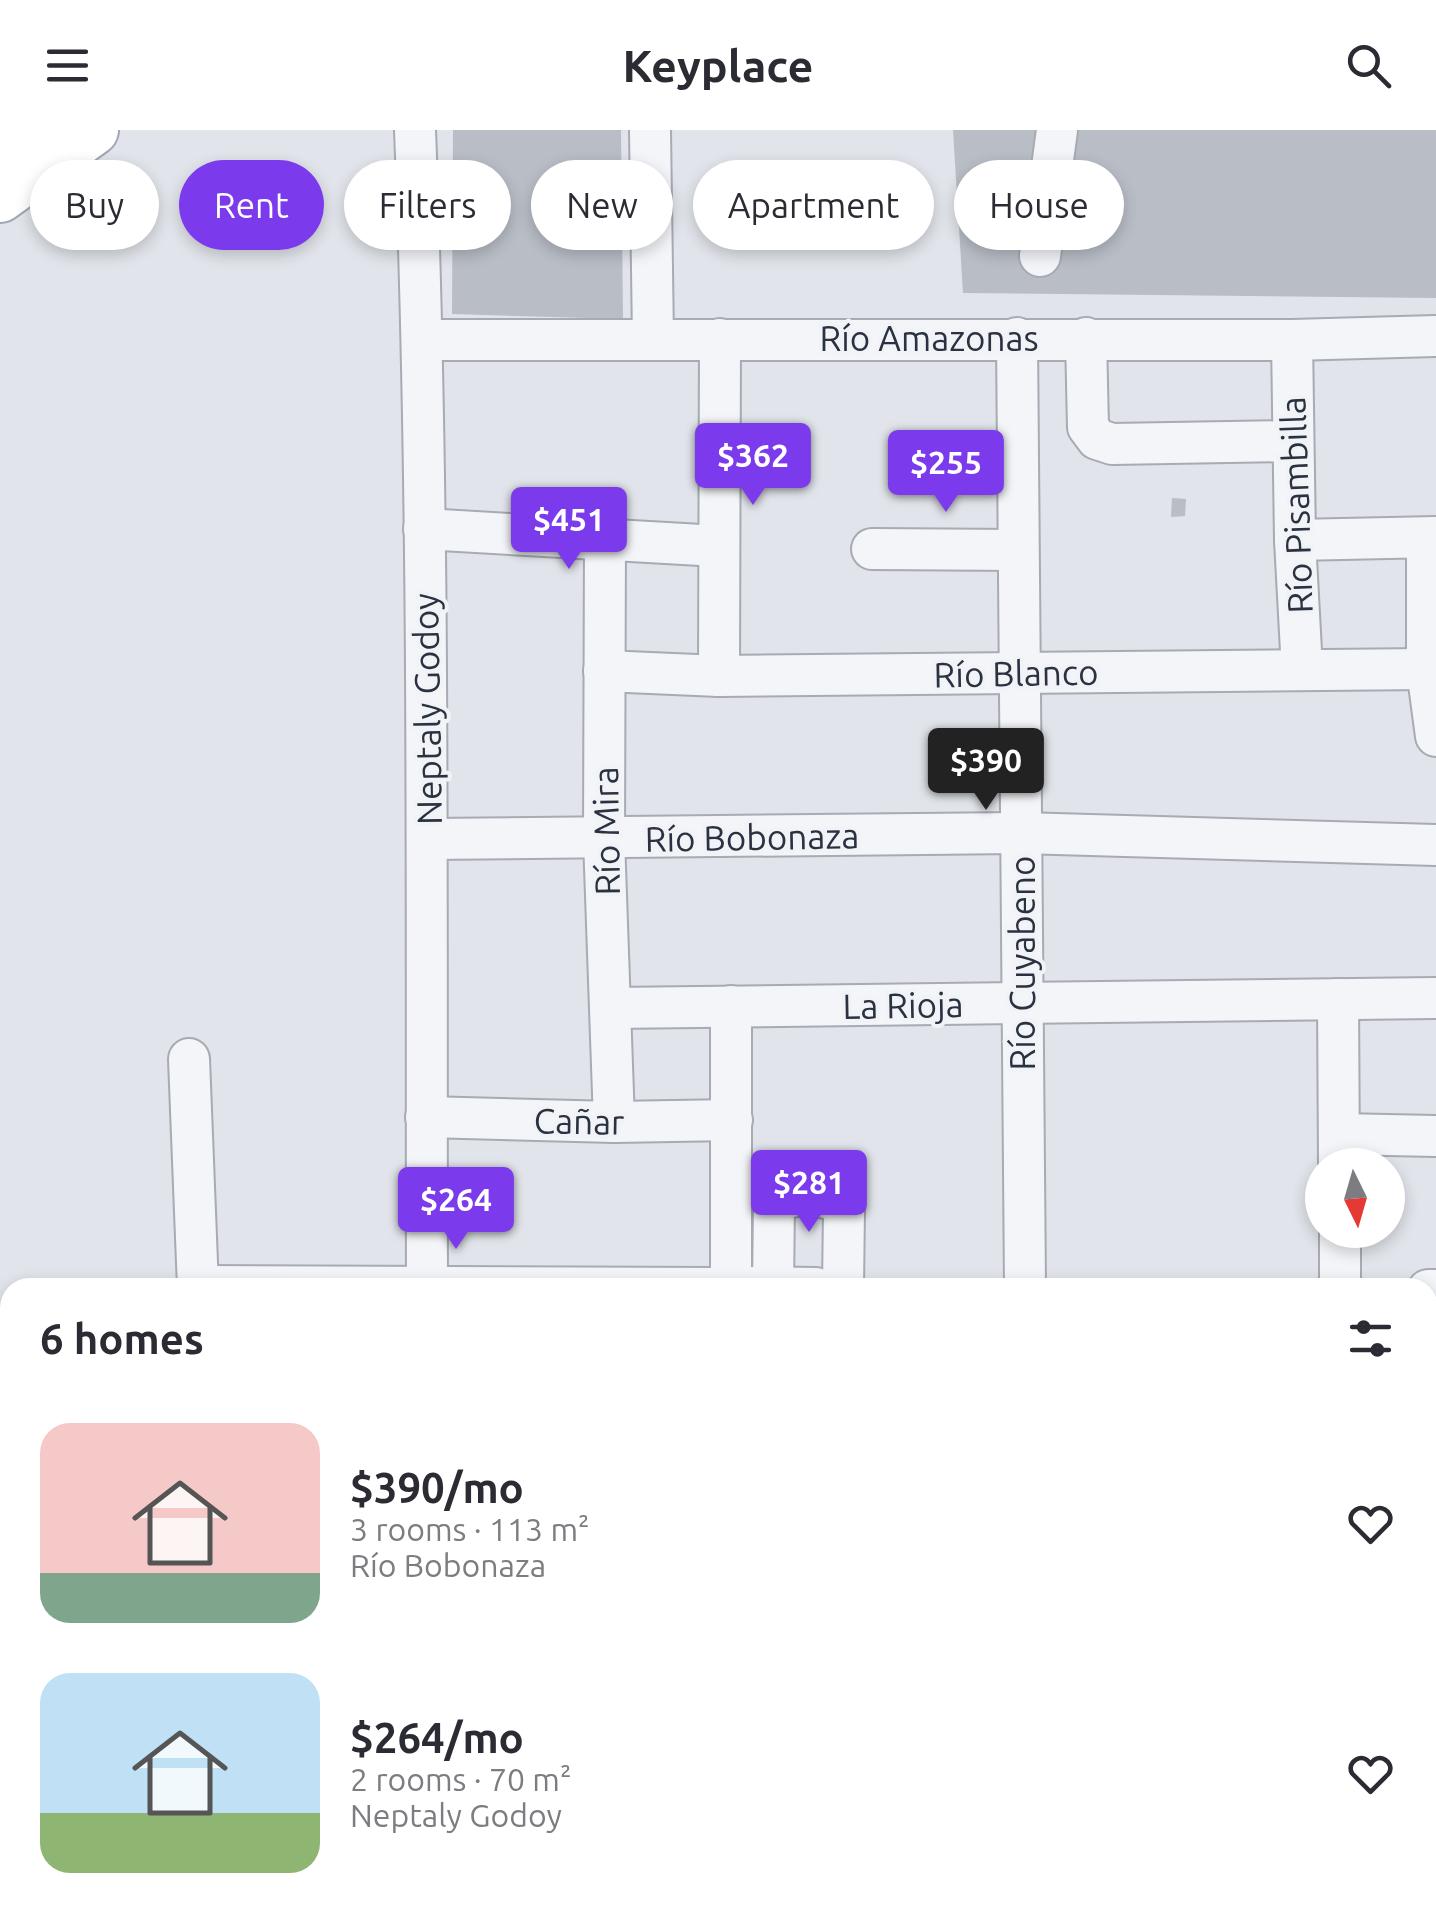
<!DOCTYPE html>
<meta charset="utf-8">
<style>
:root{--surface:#fff;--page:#f7f7f7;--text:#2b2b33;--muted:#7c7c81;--accent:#7c3aed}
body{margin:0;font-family:Ubuntu,sans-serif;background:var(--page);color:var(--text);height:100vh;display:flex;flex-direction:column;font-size:38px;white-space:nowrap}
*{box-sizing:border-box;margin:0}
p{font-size:32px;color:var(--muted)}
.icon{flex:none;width:55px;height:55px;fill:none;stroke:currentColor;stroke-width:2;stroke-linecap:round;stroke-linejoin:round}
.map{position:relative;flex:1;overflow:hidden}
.details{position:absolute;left:0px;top:1148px;width:1438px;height:642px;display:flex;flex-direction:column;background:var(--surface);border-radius:30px 30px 0 0;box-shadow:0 5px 15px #0003}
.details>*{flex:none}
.hud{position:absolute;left:30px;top:30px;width:1378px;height:90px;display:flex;gap:20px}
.needle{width:65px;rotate:175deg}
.buttons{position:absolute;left:1305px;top:1018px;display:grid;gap:20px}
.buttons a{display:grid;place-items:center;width:100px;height:100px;border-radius:50%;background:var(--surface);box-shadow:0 5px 15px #0003;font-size:50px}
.price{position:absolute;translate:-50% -85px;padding:0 22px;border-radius:10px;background:var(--accent);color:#fff;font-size:32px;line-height:65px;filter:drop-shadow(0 2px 5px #0008)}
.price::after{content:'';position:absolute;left:50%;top:60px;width:30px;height:22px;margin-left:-15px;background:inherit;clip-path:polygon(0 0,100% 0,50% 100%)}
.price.active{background:#222;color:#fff}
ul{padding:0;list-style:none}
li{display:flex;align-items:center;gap:30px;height:250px;padding:0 40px}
li span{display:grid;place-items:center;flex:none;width:280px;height:200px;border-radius:30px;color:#555}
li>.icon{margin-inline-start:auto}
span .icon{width:120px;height:120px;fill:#fffc;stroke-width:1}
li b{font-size:42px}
h2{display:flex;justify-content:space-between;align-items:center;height:120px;padding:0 40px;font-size:42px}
.pill{padding:0 35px;border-radius:45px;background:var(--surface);box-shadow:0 5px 15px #0003;font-size:35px;line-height:90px}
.pill.active{background:var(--accent);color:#fff}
header{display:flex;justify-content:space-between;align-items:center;height:130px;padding:0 40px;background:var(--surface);font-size:45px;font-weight:700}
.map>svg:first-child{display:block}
</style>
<header><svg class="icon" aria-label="menu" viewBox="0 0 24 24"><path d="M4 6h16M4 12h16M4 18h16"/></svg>Keyplace<svg class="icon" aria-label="search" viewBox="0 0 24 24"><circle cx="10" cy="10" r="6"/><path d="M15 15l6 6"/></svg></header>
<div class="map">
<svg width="1436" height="1788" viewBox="0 0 1436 1788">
<rect width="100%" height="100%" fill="#e1e4ea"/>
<rect fill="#cfd3dc" x="931" y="1780" width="275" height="8"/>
<g fill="#c6d3c2">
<path d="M1428,1638h8v150h-69l-1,-8h62z"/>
<rect x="614" y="1780" width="289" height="8"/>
</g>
<g fill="#b8bdc6">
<path d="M453,0h168l2,189 -171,-5z"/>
<path d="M953,0h483v168l-473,-5z"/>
<path d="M1172,368l14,1 -1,17 -14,1z"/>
</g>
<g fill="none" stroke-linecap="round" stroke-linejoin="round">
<g stroke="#a6abb4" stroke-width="44">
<g id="minor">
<path d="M415,0c15,386 11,772 12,1158"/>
<path d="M650,0l3,209"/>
<path d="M1040,126l17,-126"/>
<path d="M1017,208l8,950"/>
<path d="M1086,208l2,89 9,12 15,5 181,-3"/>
<path d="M423,210h869l144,-4"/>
<path d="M1292,210l3,200 7,130"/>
<path d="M424,399l294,17"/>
<path d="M1427,408v131l9,67"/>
<path d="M605,409l-1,300 10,283"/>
<path d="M1295,410l141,-3"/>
<path d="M872,419l146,1"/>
<path d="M604,541l115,5 708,-7"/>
<path d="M719,546l1,-337"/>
<path d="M429,709l592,-6 415,12"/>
<path d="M1338,869l1,166"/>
<path d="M611,878l825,-10"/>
<path d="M189,929l9,229"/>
<path d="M426,987l188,5 118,-2"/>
<path d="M1339,1004l97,2"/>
<path d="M1340,1100v58"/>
<path d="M198,1156l517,2"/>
<path d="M745,1157l71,1"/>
<path d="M731,1158v-282"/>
<path d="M773,1158l1,-84c16,-12 58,-12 70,5l-1,79"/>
<path d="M1428,1160h8"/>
<path d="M1428,1333h8"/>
<path d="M1428,1458h8"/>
<path d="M1428,1624h8"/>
<path d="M419,1780v8"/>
<path d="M610,1780v8"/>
<path d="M912,1780v8"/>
<path d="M1377,1780v8"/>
<path d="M1212,1788v-8"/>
</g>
</g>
<g stroke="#a1a8b5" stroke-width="54">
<g id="major">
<path d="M0,21l28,-21"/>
<path d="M0,67l93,-67"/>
</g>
</g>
<use href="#minor" stroke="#f4f5f8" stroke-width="40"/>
<use href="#major" stroke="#fff" stroke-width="50"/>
</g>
<g text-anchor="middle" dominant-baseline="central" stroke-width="8" stroke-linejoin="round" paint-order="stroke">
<g font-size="35" fill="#2a3241" stroke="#f1f3f7">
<text x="929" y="208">Río Amazonas</text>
<text transform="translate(1296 375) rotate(-92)">Río Pisambilla</text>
<text transform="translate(1016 543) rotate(-1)">Río Blanco</text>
<text transform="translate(427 579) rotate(-91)">Neptaly Godoy</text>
<text transform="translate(606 701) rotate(-91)">Río Mira</text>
<text transform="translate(752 707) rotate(-1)">Río Bobonaza</text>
<text transform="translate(1022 833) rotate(-90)">Río Cuyabeno</text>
<text transform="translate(903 875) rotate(-1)">La Rioja</text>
<text transform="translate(579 991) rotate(1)">Cañar</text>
</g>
</g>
</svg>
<div class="buttons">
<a><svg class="needle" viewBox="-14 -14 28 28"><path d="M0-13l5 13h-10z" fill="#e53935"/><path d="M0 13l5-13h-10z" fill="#7c7c81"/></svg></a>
</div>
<b class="price" style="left:753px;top:378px">$362</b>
<b class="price" style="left:946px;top:385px">$255</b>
<b class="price" style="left:569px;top:442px">$451</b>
<b class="price active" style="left:986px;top:683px">$390</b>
<b class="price" style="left:809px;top:1105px">$281</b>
<b class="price" style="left:456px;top:1122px">$264</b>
<div class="hud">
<a class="pill">Buy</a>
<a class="pill active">Rent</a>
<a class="pill">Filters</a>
<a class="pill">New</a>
<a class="pill">Apartment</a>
<a class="pill">House</a>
</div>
<section class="details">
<h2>6 homes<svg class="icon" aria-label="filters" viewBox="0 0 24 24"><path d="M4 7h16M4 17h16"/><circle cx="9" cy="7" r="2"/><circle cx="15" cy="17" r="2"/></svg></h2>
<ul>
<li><span style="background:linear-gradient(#f6c9c9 75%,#7fa58c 0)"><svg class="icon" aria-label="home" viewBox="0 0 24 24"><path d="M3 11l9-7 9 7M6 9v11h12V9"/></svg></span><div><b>$390/mo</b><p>3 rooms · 113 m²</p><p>Río Bobonaza</p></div><svg class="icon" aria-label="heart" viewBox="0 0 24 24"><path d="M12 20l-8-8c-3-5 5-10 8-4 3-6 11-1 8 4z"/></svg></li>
<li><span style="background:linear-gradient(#bfe0f5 70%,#8fb573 0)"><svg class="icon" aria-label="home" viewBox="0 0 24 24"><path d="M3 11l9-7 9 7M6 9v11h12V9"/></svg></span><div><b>$264/mo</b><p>2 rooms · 70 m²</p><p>Neptaly Godoy</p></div><svg class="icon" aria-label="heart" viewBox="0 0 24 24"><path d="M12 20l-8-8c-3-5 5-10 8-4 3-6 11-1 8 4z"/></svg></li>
</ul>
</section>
</div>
